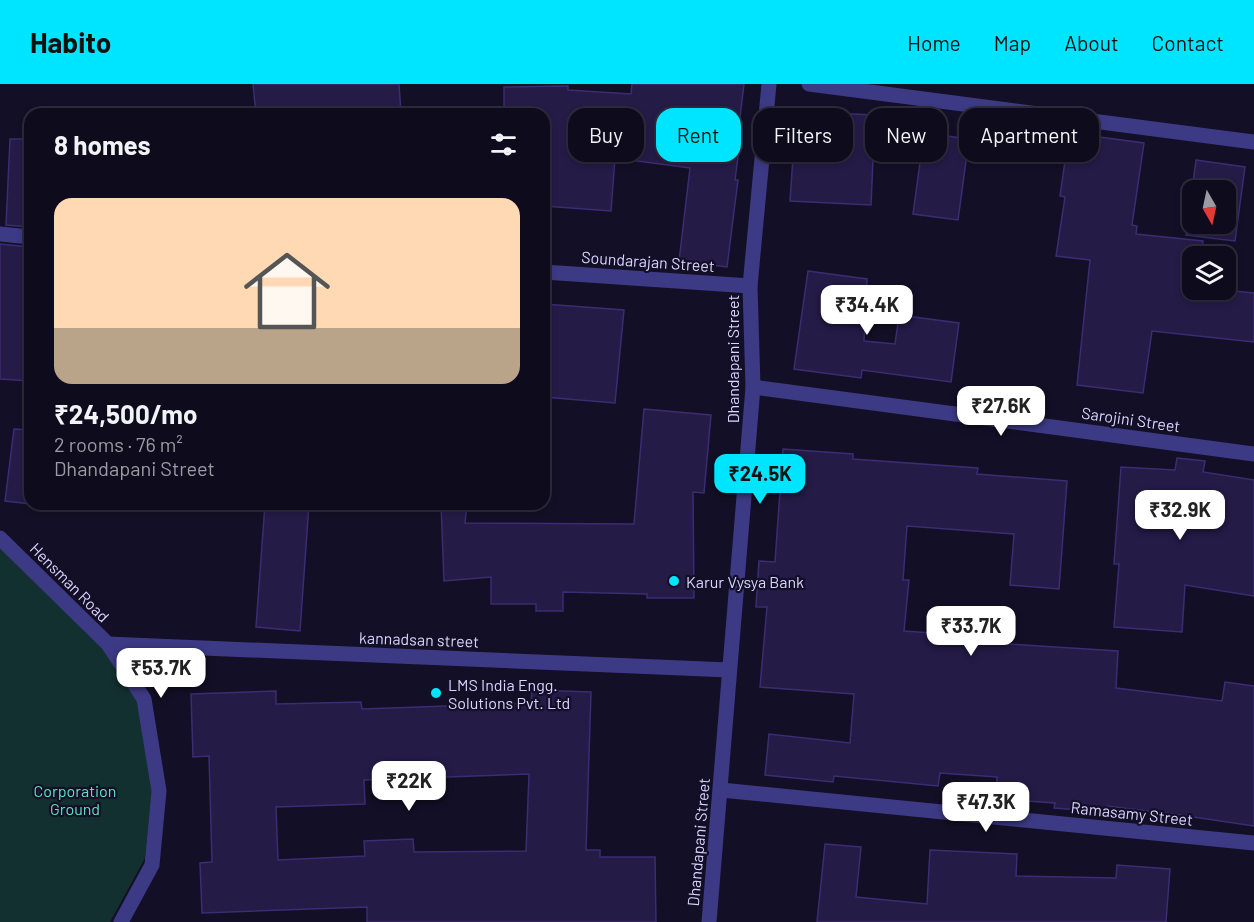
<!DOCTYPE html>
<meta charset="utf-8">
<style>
:root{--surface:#0e0b1c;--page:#1c1929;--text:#f1f3f6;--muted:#9b9ba3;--line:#2e2b3b;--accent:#00e5ff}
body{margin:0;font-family:Barlow,sans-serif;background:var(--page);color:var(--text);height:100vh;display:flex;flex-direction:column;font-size:22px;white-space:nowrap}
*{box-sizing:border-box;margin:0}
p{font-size:20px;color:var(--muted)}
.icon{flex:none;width:33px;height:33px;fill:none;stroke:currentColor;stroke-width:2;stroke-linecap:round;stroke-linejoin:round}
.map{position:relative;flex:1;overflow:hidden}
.side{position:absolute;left:24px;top:24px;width:526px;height:402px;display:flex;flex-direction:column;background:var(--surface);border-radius:18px;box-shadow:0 3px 9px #0003,0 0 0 2px var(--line)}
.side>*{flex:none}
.banner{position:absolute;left:568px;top:24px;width:570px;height:54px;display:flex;gap:12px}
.needle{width:39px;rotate:171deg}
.controls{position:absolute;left:1182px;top:96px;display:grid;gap:12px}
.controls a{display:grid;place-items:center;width:54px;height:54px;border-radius:12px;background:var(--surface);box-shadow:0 3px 9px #0003,0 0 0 2px var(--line);font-size:30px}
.price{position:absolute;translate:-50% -51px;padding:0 14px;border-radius:12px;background:#fff;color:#222;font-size:20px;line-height:39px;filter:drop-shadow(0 2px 3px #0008)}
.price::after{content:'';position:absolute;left:50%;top:36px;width:18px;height:14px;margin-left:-9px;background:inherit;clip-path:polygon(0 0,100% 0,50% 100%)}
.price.on{background:var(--accent);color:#111}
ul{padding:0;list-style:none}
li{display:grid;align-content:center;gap:12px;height:318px;padding:0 30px}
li+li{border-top:2px solid var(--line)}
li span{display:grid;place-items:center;height:186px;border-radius:18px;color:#555}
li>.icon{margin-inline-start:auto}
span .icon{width:108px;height:108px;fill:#fffc;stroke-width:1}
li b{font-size:26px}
h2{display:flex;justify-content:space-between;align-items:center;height:72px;padding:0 30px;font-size:26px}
.pill{padding:0 21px;border-radius:18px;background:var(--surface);box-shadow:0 3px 9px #0003,0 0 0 2px var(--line);font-size:21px;line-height:54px}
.pill.on{background:var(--accent);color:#111}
header{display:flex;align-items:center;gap:36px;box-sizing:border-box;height:84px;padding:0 30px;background:var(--accent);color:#111}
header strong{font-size:28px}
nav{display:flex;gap:33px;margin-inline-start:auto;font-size:21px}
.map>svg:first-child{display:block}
</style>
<header>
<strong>Habito</strong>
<nav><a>Home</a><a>Map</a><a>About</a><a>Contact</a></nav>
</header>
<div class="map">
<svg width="1254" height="838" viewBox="0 0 1254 838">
<rect width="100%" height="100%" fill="#130f26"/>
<path fill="#12302f" d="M0,461l103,102 35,52 14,89 -7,70 -35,64h-110z"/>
<g fill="#241b47" stroke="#3b2d73" stroke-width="1.5" fill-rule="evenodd">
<path d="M253,0h146l2,30h-59v-3l-37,3h-49z"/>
<path d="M632,0h112l-6,50h3l-6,46h3l-11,87 -48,-6 11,-93 -75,-10 -4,53 -67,-5v-92h-40v-27l64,-1v4l63,4z"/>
<path d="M830,29l45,2 -4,90 -81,-4 5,-73 34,2z"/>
<path d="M924,49l45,6 -11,81 -45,-6z"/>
<path d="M1069,49l75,10 -12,82 5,1 -1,8 67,7 -2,15h-9v34h32l30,3v49l-102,-11 -9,62 -66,-8 13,-125 -34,-4 9,-59 -5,-1z"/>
<path d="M10,55h20v88l-24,-2z"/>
<path d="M1196,76l49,7 -10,74 -49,-6zM1192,106h34v34h-34z"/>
<path d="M0,160l30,3v134l-30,-2z"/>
<path d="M808,187l59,8 -3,62 31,3 4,-29 60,8 -8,59 -89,-12 -1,8 -67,-9z"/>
<path d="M544,220l80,6 -9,93 -71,-6z"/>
<path d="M644,325l67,6 -7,78 -11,-1 1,106h-47v-4l-84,-2v19h-27v-7h-45v-27l-47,4 -3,-77h26l-2,19 169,1z"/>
<path d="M14,345l16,1v74l-25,-3z"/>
<path d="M783,365l70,5v5l125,9 -1,6 90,7 -8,108 -49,-4 4,-51 -107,-8 -4,54h6l-5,51 57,4v-2l33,2 -1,8 125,8 -2,37 106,13 3,-19 29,4v140l-81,-12 -66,-8 -1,6 -52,-4 1,-5 -59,-4 1,-22 -57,-4 -2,13 -104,-10 -1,6 -68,-7 4,-41 81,9 4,-49 -94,-7 7,-80h-11l3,-46 16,1z"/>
<path d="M1177,374l28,3 -2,11 51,8v116l-69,-11 -3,47 -68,-5 5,-63h-5l7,-97 54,3z"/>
<path d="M265,420h44l-9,127 -44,-4z"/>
<path d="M532,606l59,2 -5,158h14v7h55l1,65h-289v-15l-165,6 -2,-50 12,-1 -3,-106 -16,1 -2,-63 85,-3v13l85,-2 1,7 169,-6zM529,690l-3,77 -112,1 -1,-13 -49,2 1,15 -87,4 -2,-53 89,-3 -1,-24z"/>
<path d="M825,760l36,3 -5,50 71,7 3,-54 87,4 -1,22 100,2 1,-13 53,4 -4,53h-349z"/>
</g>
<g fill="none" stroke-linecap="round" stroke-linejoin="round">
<g stroke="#3d3a85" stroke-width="15">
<path d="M809,0l445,58"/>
<path d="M0,150l30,3"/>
<path d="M544,188l206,14"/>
<path d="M753,303l501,67"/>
<path d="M0,454l108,106 36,55 15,92 -7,74 -31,57"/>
<path d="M108,560l621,26"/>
<path d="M721,706l533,53"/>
<path d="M709,838l44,-535 -3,-101 19,-202"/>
</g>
</g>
<g fill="#00e5ff" stroke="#130f26" stroke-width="2">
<circle cx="674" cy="497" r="6"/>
<circle cx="436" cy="609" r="6"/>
</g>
<g text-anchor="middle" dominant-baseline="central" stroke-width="4.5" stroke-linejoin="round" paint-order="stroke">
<g font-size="16" fill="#d9d4ff" stroke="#130f26">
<text transform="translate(648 177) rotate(4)">Soundarajan Street</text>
<text transform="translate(732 275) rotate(-90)">Dhandapani Street</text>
<text transform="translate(1131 335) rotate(8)">Sarojini Street</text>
<text transform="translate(70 498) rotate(45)">Hensman Road</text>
<text transform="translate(419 555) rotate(2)">kannadsan street</text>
<text transform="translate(1132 729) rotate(6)">Ramasamy Street</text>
<text transform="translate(698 758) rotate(-85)">Dhandapani Street</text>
</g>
<g font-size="16" fill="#d9d4ff" stroke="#130f26" text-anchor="start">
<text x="686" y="497">Karur Vysya Bank</text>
<text x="448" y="600">LMS India Engg.<tspan x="448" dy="18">Solutions Pvt. Ltd</tspan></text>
</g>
<g font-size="16" fill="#5fe0c0" stroke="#130f26">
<text x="75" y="706">Corporation<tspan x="75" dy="18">Ground</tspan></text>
</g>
</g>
</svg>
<div class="controls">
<a><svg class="needle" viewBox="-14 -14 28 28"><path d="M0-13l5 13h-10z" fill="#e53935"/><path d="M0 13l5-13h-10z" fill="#9b9ba3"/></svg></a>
<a><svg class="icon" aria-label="layers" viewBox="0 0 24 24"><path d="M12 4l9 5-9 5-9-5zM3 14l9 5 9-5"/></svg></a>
</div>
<b class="price" style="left:867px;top:252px">₹34.4K</b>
<b class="price" style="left:1001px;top:353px">₹27.6K</b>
<b class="price on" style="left:760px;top:421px">₹24.5K</b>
<b class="price" style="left:1180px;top:457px">₹32.9K</b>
<b class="price" style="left:971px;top:573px">₹33.7K</b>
<b class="price" style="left:161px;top:615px">₹53.7K</b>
<b class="price" style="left:409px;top:728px">₹22K</b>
<b class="price" style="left:986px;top:749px">₹47.3K</b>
<div class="banner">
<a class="pill">Buy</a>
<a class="pill on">Rent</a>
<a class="pill">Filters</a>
<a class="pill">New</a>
<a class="pill">Apartment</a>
</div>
<section class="side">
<h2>8 homes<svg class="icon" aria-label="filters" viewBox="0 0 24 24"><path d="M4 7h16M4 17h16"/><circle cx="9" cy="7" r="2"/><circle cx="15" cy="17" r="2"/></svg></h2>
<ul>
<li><span style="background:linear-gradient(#ffd9b3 70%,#b9a48a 0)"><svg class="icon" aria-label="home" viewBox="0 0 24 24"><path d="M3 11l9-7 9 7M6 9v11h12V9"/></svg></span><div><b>₹24,500/mo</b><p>2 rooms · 76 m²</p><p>Dhandapani Street</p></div></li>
</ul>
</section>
</div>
